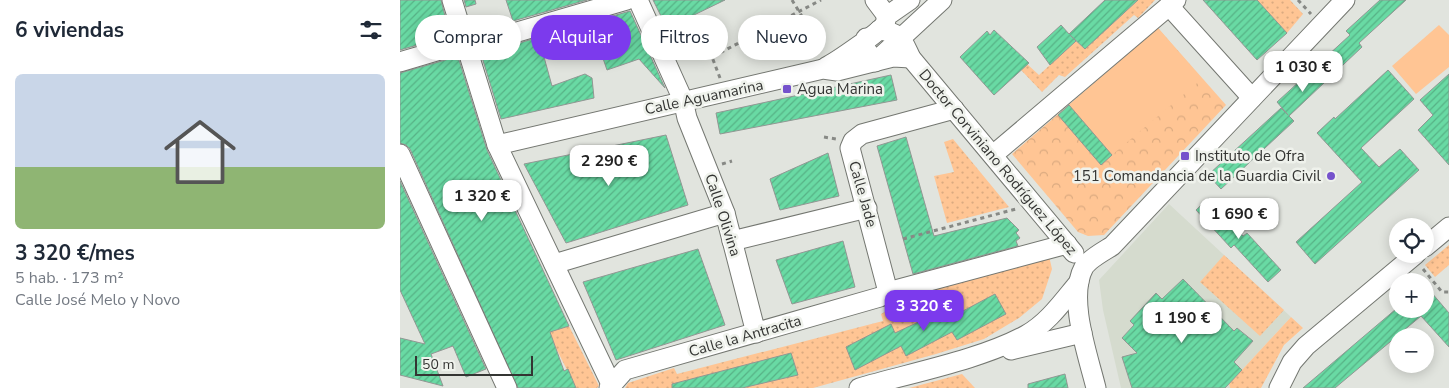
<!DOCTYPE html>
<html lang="es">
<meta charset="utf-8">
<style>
:root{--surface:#fff;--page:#f2f2f3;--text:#1f2937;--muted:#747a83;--line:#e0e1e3;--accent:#7c3aed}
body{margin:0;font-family:"Nunito Sans",sans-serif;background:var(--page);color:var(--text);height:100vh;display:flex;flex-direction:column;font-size:19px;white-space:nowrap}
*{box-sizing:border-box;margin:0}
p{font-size:16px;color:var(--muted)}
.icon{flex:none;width:28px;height:28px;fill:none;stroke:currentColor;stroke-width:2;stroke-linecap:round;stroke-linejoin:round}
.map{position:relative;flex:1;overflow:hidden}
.drawer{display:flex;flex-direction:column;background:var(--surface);width:400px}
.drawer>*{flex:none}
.hud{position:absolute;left:15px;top:15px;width:475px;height:45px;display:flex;gap:10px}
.buttons{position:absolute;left:989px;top:218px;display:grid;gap:10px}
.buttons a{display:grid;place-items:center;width:45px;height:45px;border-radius:50%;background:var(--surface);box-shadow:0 2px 12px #0003;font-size:25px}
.scale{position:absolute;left:15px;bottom:12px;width:118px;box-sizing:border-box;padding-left:5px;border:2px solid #343533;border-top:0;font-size:14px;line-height:18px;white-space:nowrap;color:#343533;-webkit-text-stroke:4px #eff2ec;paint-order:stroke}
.price{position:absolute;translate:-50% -42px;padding:0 11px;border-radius:10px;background:#fff;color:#222;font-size:16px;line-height:32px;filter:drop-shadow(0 1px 2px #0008)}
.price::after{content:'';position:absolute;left:50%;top:30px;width:15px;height:11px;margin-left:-8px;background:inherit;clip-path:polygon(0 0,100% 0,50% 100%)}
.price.selected{background:var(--accent);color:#fff}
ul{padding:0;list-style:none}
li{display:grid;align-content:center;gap:10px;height:265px;padding:0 15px}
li+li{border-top:1px solid var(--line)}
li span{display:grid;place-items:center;height:155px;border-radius:8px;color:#555}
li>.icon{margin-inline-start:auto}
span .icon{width:90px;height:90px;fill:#fffc;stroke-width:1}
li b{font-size:21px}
h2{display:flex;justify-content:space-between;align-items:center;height:60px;padding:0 15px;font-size:21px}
.chip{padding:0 18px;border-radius:22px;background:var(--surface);box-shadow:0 2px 12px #0003;font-size:18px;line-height:45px}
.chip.selected{background:var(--accent);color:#fff}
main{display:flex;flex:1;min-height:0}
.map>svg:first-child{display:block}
</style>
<main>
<section class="drawer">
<h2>6 viviendas<svg class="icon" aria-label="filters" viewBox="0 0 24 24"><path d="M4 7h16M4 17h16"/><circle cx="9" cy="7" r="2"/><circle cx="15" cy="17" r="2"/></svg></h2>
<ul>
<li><span style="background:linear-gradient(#c9d6e8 60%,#8fb573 0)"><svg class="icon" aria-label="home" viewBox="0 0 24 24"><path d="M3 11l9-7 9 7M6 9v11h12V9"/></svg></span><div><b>3 320 €/mes</b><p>5 hab. · 173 m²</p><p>Calle José Melo y Novo</p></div></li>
</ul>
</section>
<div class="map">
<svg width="1049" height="388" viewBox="0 0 1049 388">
<defs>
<pattern id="grass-dots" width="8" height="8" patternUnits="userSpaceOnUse" patternTransform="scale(1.25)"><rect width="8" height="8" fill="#ffc594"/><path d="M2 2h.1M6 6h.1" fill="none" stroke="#dbaa80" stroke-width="1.8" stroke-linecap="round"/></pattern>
<pattern id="park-crowns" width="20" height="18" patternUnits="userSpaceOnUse" patternTransform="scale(1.25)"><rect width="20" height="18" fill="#ffc594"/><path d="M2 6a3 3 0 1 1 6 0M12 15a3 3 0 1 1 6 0" fill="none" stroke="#dbaa80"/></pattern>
<pattern id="building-hatch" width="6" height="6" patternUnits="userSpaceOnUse" patternTransform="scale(1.25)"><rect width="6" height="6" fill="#69daa4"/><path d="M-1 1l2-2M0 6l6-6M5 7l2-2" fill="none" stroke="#57b286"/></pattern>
</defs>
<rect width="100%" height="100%" fill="#e1e4de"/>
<path fill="#d5dbce" d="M769,204l122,113 -62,67 1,4h-109l-18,-78 -4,-30z"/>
<g fill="url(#grass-dots)">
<path d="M738,0h17l-17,18 -4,-3 -69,62 -6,-2 -17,17 -21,-22 6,-6 12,11 37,-34 9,8z"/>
<path d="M857,0h33l13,14 -16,19z"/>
<path d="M553,139l56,68 -62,16 -13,-47 20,-4 -10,-30z"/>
<path d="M1049,245v20l-14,12 -10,-12z"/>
<path d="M824,255l60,55 -24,26 -60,-54z"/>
<path d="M649,256l3,13 -10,30 -23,19 -35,21 -48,15 -123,34h-188l3,-5 46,-15 3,6 206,-53 -2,-7 14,-8 5,-8z"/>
<path d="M891,317l12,11 -19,17 -23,43h-31l-1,-4z"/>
<path d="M169,326l30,60 -2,2h-21l-28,-56z"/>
<path d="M562,374l13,14h-66z"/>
</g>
<path fill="url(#park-crowns)" d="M758,28l68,77 -122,130 -16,1 -10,-4 -66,-78z"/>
<g fill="#ffc594">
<path d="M1039,25l10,10v32l-33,27 -24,-28z"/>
<path d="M758,28l44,51 -90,76 -43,-50z"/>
</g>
<g fill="url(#building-hatch)" stroke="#919793">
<path d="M0,0h41l8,32 -7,6 -42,12z"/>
<path d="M64,0h11l1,4 -10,3z"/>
<path d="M106,0h81l-74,21z"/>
<path d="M253,0h72l-58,28z"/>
<path d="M705,0h33l-53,49 -15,-14 6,6 -26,24 -13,-18 24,-22 8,9z"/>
<path d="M803,0h54l30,33 -30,27z"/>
<path d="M980,0h26l-47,43 3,4 -73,69 5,5 -73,68 -13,-14 73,-67 7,7 -11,-13 73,-67 -4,-4z"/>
<path d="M230,11l35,77 -26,-29 -32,11 -10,-29 -53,16 8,29 33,-12 7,4 2,20 -93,21 -20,-65z"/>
<path d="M594,30l35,33 -35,32 -34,-38 27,-26 3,4z"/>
<path d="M49,59l10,1 28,90 82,176 -19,6 14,39 4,-2 8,19h-58l-108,-239 -4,-4 -6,-2v-70z"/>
<path d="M988,70l26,29 -53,49 18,19 21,-18 19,21 -104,94 -19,-22 66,-60 -45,-49 17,-16 1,2z"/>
<path d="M1049,74v91l-31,-35 15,-15 -13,-15z"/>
<path d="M491,75l6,25 -177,34 -4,-21z"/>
<path d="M669,105l43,50 -11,10 -43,-50z"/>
<path d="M266,135l22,70 -122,38 -42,-79z"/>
<path d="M506,137l28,99 73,-18 12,12 -3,3 4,5 -4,3 2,5 -105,28 -36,-128z"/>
<path d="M428,153l11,43 -59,14 -10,-31z"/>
<path d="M0,181l86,188 -20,8 -13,-31 -22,8 12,32 -43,-11v-37l25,6 -25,-54z"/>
<path d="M809,198l34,38 4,-3 34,37 -13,12 -34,-37 -3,3 -35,-38z"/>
<path d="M443,241l12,46 -63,17 -16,-44z"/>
<path d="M298,249l27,76 -109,35 -33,-78z"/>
<path d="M783,279l51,52 3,-3 16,13 -19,21 8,8 -17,18h-93l-10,-31 15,-4 -15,-15 12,-13 -4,-4 26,-28 6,6z"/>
<path d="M1025,285l24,28v34l-28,-31 -86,72h-32l93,-79h29z"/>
<path d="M595,294l11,20 -49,26 -5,-8 -46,24 -5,-10 -46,24 -9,-23 45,-23 4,9 47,-22 4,9z"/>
<path d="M391,353l7,22 -56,13h-70v-4z"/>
<path d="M665,374l3,14h-40v-4z"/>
</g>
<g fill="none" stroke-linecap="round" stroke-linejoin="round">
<g stroke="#747771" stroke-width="21">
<g id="street">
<path d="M52,0l45,145 114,239"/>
<path d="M238,0l45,100 4,18 38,95 31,120"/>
<path d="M475,0l12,16"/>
<path d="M769,6l83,92"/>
<path d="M479,30c23,3 23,9 32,28l163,195"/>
<path d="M466,38l-1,10 10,14 67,-62"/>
<path d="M0,62l47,-14 19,-1 161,-47"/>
<path d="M426,67c10,-5 54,-35 59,-43 1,-3 1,-6 2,-8l23,-16"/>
<path d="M97,145l326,-76 14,2 56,-14 18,1"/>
<path d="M0,154l107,234"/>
<path d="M593,155l183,-155"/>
<path d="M332,241l135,-33"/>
<path d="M1025,247l24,-20"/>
<path d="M154,264l171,-51"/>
<path d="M488,292l-38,-144 3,-7 9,-7 92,-25"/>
<path d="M611,350l71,-17"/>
<path d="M209,388l16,-18 255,-73 8,-5 179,-48"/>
<path d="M459,388c51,-15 121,-28 167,-53 22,-12 37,-34 53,-53"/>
<path d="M696,388c-8,-33 -29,-90 -12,-121 5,-8 20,-16 28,-21l233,-246"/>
<path d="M879,388l13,-26 14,-16 110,-92"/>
</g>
</g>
<g stroke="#878985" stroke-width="3" stroke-dasharray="4 4" stroke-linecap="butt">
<path d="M392,0l25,41 2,11"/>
<path d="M898,0l13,14"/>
<path d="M320,78l-8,-21 109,-57"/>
<path d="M424,137l12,2"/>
<path d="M322,164l10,-3"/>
<path d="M503,239l113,-30"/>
<path d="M1023,269l19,23h7"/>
</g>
<use href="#street" stroke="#fff" stroke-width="19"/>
</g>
<g fill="#7552cc" stroke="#eff2ec" stroke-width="2">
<rect x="382" y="84" width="10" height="10" rx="2.5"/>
<rect x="780" y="151" width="10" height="10" rx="2.5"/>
<circle cx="931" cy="176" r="5"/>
</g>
<g text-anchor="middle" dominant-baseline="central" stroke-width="5" stroke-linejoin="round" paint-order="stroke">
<g font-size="15" fill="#343533" stroke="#eff2ec" text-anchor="start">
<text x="397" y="89">Agua Marina</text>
<text x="795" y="156">Instituto de Ofra</text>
<text x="921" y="176" text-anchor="end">151 Comandancia de la Guardia Civil</text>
</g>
<g font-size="15" fill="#343533" stroke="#eff2ec">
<text transform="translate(304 97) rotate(-12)">Calle Aguamarina</text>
<text transform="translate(598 162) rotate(50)">Doctor Corviniano Rodríguez López</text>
<text transform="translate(463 194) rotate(74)">Calle Jade</text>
<text transform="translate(323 215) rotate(72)">Calle Olivina</text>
<text transform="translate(345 336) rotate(-16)">Calle la Antracita</text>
</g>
</g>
</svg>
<div class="buttons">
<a><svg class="icon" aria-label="locate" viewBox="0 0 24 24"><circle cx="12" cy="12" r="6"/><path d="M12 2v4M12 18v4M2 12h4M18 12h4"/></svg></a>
<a>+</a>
<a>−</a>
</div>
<div class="scale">50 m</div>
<b class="price" style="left:903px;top:93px">1 030 €</b>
<b class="price" style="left:209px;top:187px">2 290 €</b>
<b class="price" style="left:82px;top:222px">1 320 €</b>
<b class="price" style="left:839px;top:240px">1 690 €</b>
<b class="price selected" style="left:524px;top:332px">3 320 €</b>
<b class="price" style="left:782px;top:344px">1 190 €</b>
<div class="hud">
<a class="chip">Comprar</a>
<a class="chip selected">Alquilar</a>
<a class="chip">Filtros</a>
<a class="chip">Nuevo</a>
</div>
</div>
</main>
